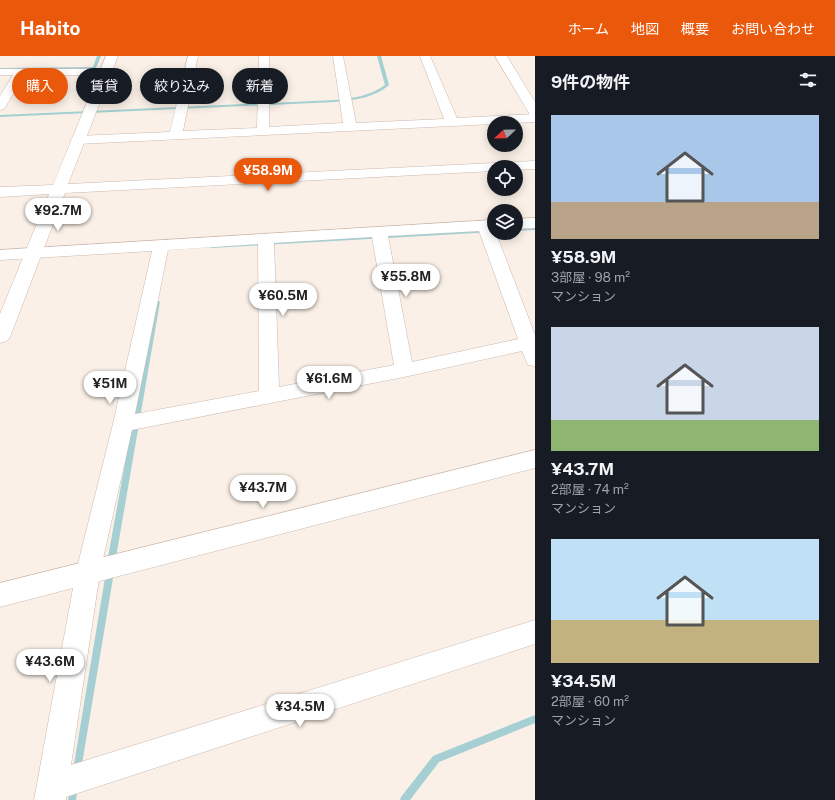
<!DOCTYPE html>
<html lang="ja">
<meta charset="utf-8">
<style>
:root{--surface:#171b24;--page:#20242c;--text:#f1f3f6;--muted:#9ea1a6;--accent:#ea580c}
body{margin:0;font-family:"Public Sans","Noto Sans JP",sans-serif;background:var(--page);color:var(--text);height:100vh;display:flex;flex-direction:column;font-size:15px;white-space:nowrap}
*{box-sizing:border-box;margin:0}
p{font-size:13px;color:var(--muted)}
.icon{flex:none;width:22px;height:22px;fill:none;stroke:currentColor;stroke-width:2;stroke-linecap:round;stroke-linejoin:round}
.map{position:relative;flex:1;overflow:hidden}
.drawer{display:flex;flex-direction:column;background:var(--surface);width:300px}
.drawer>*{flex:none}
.hud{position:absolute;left:12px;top:12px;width:380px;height:36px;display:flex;gap:8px}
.needle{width:26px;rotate:248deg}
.controls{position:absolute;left:487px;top:60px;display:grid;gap:8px}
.controls a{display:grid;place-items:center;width:36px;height:36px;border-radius:50%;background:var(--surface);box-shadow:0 2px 10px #0003;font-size:20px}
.price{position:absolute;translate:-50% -34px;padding:0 9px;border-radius:14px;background:#fff;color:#222;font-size:13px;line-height:26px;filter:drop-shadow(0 1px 2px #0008)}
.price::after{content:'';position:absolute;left:50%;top:24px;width:12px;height:9px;margin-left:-6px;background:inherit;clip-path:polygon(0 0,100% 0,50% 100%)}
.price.active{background:var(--accent);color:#fff}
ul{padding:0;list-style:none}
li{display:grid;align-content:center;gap:8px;height:212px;padding:0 16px}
li span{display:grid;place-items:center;height:124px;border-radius:0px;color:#555}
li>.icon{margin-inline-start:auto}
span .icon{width:72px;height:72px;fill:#fffc;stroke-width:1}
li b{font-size:17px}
h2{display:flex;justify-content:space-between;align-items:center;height:48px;padding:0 16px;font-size:17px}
.pill{padding:0 14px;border-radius:18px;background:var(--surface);box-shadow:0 2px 10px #0003;font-size:14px;line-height:36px}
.pill.active{background:var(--accent);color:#fff}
header{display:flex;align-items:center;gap:24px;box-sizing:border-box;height:56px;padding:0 20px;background:var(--accent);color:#fff}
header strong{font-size:19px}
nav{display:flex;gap:22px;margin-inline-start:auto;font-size:14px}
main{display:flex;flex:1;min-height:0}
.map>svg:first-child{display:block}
</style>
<header>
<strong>Habito</strong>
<nav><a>ホーム</a><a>地図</a><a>概要</a><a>お問い合わせ</a></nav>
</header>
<main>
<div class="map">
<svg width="535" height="744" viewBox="0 0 535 744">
<rect width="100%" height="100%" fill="#faf0e7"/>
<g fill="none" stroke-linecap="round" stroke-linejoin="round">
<g fill="#a5cfd2" fill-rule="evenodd">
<path d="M97,0h4l-5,12 -2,1 -94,1v-2l93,-1z"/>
<path d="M377,0h4l8,29c-15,13 -35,15 -54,17l-335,15v-2l335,-15c19,-2 35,-4 50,-15z"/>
<path d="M535,172v2l-19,1v-2z"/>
<path d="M494,174v2l-282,16 -2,-1 2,-1z"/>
<path d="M157,244l3,2 -45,261 -2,2 -2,1 -2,-1 -2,-2 47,-261z"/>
<path d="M110,513l3,1 1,2 -33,198 -1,3 -3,1 -3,-1 -1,-3 33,-198 1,-2z"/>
<path d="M535,659v8l-96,39 -29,38h-10l1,-3 32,-41z"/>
<path d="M74,727l3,1 1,3 -2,13h-8l3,-16z"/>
</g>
<g stroke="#cab8ae" stroke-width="1">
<g id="minor">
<path d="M188,0h10l-15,75 74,-3 2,-72h10v71l74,-4 -10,-67h10l13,67 88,-4 -24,-63h10l27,62 78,-4v8l-457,22 -5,-1 -2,-3 2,-3 5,-1 92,-4z"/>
<path d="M0,13h105l6,3 -6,3h-80l-21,34 -4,1v-14l13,-21h-13z"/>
<path d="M535,162v10l-19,1v-10z"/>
<path d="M494,164v13h2l39,102v31l-7,-1 -6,-14 -118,26 -272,53 -32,142 -29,193 464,-145v24l-469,153v3h-32l42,-228 37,-148 39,-173 -152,9v-10zM479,175l39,108 -106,23 -24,-126zM372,181l22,128 -115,22 -5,-144zM258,188l1,147 -124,23 33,-164z"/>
</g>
</g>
<g stroke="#cab8ae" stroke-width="1">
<g id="tertiary">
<path d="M106,0h12l-50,128 467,-23v8l-19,1v-3h-22v4l-429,22 -55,144 -3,4 -7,2v-29l49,-120 -49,3v-10l53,-2z"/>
<path d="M495,0h12l28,46v15l-5,-1 -1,-3z"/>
<path d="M535,394v18l-535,139v-24z"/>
</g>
</g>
<use href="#minor" fill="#fff" fill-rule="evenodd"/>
<use href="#tertiary" fill="#fff" fill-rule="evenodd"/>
</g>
</svg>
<div class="controls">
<a><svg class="needle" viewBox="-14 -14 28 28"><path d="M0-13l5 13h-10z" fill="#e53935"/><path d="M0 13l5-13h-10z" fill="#9ea1a6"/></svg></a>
<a><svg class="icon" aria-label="locate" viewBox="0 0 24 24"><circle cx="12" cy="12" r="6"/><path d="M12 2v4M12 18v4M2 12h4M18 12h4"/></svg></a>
<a><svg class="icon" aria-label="layers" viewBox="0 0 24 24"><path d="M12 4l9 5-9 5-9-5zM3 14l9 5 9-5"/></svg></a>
</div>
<b class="price active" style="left:268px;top:136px">¥58.9M</b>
<b class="price" style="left:58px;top:176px">¥92.7M</b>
<b class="price" style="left:406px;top:242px">¥55.8M</b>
<b class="price" style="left:283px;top:261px">¥60.5M</b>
<b class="price" style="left:329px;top:344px">¥61.6M</b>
<b class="price" style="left:110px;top:349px">¥51M</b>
<b class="price" style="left:263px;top:453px">¥43.7M</b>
<b class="price" style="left:50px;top:627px">¥43.6M</b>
<b class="price" style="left:300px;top:672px">¥34.5M</b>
<div class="hud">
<a class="pill active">購入</a>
<a class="pill">賃貸</a>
<a class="pill">絞り込み</a>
<a class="pill">新着</a>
</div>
</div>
<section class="drawer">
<h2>9件の物件<svg class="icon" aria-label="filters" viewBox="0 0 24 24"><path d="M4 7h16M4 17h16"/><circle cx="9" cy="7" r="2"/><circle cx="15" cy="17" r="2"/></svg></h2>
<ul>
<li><span style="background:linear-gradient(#a9c7e8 70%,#b9a48a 0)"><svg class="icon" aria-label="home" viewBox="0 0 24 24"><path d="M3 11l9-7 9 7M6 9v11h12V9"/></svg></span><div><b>¥58.9M</b><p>3部屋 · 98 m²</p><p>マンション</p></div></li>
<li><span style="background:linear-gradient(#c9d6e8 75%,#8fb573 0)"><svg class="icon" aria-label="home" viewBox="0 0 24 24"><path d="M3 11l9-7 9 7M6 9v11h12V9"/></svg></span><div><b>¥43.7M</b><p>2部屋 · 74 m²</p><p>マンション</p></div></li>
<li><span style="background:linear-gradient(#bfe0f5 65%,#c2b280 0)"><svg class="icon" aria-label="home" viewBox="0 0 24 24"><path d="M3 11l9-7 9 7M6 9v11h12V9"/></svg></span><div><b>¥34.5M</b><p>2部屋 · 60 m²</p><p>マンション</p></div></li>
</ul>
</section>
</main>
